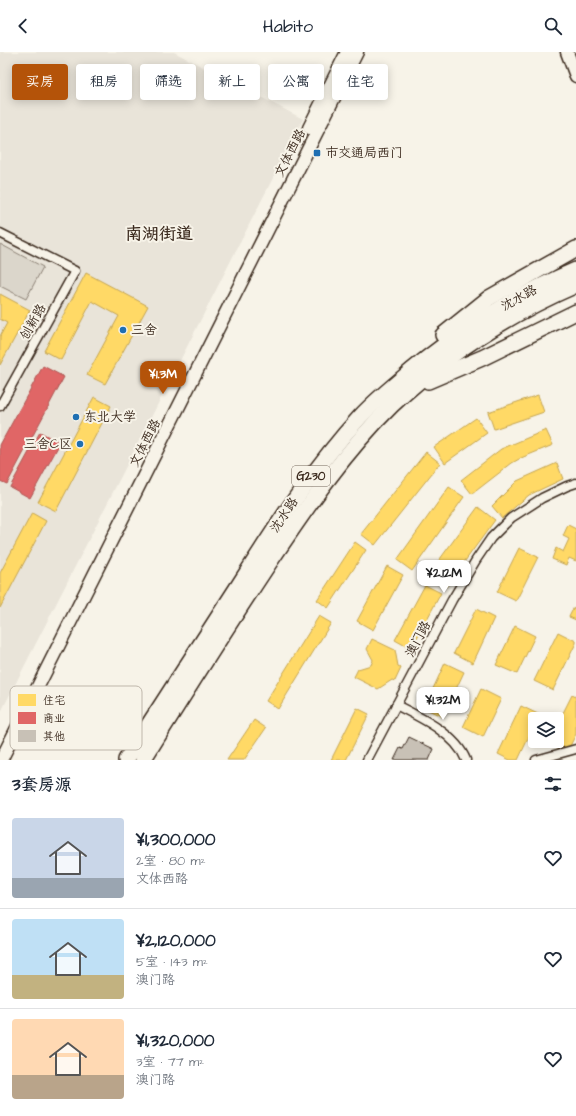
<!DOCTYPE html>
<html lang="zh">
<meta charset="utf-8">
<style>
:root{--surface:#fff;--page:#f2f2f3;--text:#1f2937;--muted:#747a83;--line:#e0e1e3;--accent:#b45309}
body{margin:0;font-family:"Architects Daughter","LXGW WenKai TC",sans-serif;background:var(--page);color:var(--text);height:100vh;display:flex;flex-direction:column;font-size:15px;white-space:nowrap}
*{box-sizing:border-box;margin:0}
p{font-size:13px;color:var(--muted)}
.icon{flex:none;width:22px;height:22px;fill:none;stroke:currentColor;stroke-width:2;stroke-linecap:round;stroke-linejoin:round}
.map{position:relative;height:708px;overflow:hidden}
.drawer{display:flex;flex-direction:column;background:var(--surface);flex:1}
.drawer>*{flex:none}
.top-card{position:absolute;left:12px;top:12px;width:552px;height:36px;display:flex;gap:8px}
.controls{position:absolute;left:528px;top:660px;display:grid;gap:8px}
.controls a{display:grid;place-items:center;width:36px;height:36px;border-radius:4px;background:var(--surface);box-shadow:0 2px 10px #0003;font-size:20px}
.price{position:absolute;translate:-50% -34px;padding:0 9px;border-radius:8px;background:#fff;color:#222;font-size:13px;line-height:26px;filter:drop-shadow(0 1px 2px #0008)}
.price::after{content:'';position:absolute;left:50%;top:24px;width:12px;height:9px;margin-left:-6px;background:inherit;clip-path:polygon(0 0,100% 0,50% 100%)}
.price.active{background:var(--accent);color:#fff}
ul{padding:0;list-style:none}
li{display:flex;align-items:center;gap:12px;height:100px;padding:0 12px}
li+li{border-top:1px solid var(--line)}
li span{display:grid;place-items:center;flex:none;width:112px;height:80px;border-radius:4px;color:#555}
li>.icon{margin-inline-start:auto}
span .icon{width:48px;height:48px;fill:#fffc;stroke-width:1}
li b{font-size:17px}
h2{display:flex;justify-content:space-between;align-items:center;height:48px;padding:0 12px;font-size:17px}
.pill{padding:0 14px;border-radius:4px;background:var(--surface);box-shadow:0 2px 10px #0003;font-size:14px;line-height:36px}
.pill.active{background:var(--accent);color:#fff}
header{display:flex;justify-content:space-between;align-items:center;height:52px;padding:0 12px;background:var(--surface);font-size:18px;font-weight:600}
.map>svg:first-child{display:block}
</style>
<header><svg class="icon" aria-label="back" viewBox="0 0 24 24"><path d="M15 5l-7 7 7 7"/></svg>Habito<svg class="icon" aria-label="search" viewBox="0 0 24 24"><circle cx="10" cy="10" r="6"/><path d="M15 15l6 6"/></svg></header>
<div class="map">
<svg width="576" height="708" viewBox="0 0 576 708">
<rect width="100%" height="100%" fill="#f7f3e8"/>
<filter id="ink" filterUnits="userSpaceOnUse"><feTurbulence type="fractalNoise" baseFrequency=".025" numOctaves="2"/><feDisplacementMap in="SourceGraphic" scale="8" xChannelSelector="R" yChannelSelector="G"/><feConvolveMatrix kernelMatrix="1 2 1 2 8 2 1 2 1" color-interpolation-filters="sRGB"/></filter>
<g filter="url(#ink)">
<path fill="#e9e4d9" d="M0,0h174l129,67 -303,595z"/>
<path fill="#dbd6cb" stroke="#8b8074" d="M0,192l43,23 -17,32 -26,-13z"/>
<g fill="#ffd966" stroke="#c4a450">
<path d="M86,221l62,33 -43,78 -18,-9 32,-59 -27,-15 -31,59 -17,-9z"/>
<path d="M0,242l30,16 -30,55v-29l7,-13 -7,-4z"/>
<path d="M538,343l6,17 -50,17 -6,-17z"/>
<path d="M94,345l17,9 -55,105 -18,-9z"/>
<path d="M476,366l11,15 -42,30 -11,-16z"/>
<path d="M546,378l7,15 -32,13 -9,5 -40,31 -11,-14 40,-31z"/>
<path d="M426,400l14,11 -65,82 -14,-11z"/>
<path d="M557,411l6,16 -34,16 -27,23 -10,-12 25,-25z"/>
<path d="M449,435l15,10 -52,74 -15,-11z"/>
<path d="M478,455l17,13 -49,67 -17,-13z"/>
<path d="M32,461l14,8 -46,87v-35z"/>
<path d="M568,473l8,4v32l-7,-3 -3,7 -14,-6 4,-11 7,4 6,-13 -6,-3z"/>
<path d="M355,490l11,8 -38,58 -11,-8z"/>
<path d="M519,496l19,9 -22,44 -19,-9z"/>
<path d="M387,514l16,9 -30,55 -16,-9z"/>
<path d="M425,533l16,8 -30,56 -16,-9z"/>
<path d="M574,555l2,1v12l-7,-3z"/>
<path d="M476,557l18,9 -21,45 -19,-10z"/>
<path d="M319,564l12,7 -53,86 -12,-8z"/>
<path d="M515,574l20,10 -18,38 -21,-9z"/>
<path d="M558,580l18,9v2l-23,47 -19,-9z"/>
<path d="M372,587l23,11 3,16 3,2 -6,13 -3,-1 -14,9 -24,-12 4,-8 13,-4 2,-5 -6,-11z"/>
<path d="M445,611l19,9 -21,45 -19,-9z"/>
<path d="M481,637l20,10 -18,38 -20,-10z"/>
<path d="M572,643l4,2v37l-9,18 -19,-9 1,-2h8v-16z"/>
<path d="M521,654l19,9 -2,4h-3v5l-17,36h-8l-12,-6z"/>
<path d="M357,656l12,6 -23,46h-15z"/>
<path d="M254,668l12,8 -22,32h-17z"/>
</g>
<g fill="#e06666" stroke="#ae5450">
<path d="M43,314l21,11 -57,107 -7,-3v-36z"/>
<path d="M40,380l20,11 -30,55 -20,-11z"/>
</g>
<path fill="#c8c1b6" stroke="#3b2a1e" d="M409,685l25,12 -5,11h-35l6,-12 3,1z"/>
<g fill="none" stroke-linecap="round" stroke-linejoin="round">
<g stroke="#3b2a1e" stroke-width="11">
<g id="street">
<path d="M0,181l75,38 -75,135"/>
<path d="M396,653c24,12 60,29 70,55"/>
<path d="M367,708l85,-160 24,-40 15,-22 20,-20 31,-20 25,-12 9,-3"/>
<path d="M536,708l40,-11"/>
</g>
</g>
<g stroke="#3b2a1e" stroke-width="15">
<g id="secondary">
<path d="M567,0l9,24"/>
<path d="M309,76l38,-76"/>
<path d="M1,708l356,-708"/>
</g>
</g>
<g stroke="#3b2a1e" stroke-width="18">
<g id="highway">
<path d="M443,283l46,-37 87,-49"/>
<path d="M428,329l54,-23 94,-46"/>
<path d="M126,708c37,-58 75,-116 113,-175 37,-58 74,-117 121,-168 12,-13 25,-24 38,-35 53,-46 113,-84 178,-112"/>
<path d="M143,708c41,-66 83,-132 126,-197 37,-55 75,-111 123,-158 53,-50 117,-91 184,-120"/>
</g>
</g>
<use href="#street" stroke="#f7f3e8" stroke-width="8"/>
<use href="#secondary" stroke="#f7f3e8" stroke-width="12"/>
<use href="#highway" stroke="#f7f3e8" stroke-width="15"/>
</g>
</g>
<g fill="#1f6fb2" stroke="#f7f3e8" stroke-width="1.5">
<rect x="313" y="97" width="8" height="8" rx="2"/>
<circle cx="123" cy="278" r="4"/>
<circle cx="76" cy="365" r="4"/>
<circle cx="80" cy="392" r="4"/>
</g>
<g text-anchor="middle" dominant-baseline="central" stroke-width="4" stroke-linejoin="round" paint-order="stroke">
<rect fill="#f7f3e8" stroke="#73665b" stroke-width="1" x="292" y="414" width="38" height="20" rx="3"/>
<g font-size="12" font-weight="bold" fill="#3b2a1e">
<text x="311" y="424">G230</text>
</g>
<g font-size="13" fill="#3b2a1e" stroke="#f7f3e8">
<text transform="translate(290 101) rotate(-63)">文体西路</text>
<text transform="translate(519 246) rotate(-29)">沈水路</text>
<text transform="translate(33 270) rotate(-61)">创新路</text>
<text transform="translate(145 391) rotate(-63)">文体西路</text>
<text transform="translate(284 463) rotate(-56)">沈水路</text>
<text transform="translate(418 587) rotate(-62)">澳门路</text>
</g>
<g font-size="13" fill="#3b2a1e" stroke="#f7f3e8" text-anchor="start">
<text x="325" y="101">市交通局西门</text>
<text x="131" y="278">三舍</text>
<text x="84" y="365">东北大学</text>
<text x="72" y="392" text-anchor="end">三舍C区</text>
</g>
<g font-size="17" font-weight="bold" fill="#3b2a1e" stroke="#f7f3e8">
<text x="159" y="182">南湖街道</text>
</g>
</g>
<rect x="10" y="634" width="132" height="64" rx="6" fill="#f7f3e8" stroke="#bfb7ab" stroke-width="1"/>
<rect x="18" y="642" width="18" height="12" fill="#ffd966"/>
<rect x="18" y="660" width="18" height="12" fill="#e06666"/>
<rect x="18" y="678" width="18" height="12" fill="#c8c1b6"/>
<g font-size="11" fill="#3b2a1e">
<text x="43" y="652">住宅</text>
<text x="43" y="670">商业</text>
<text x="43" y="688">其他</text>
</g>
</svg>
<div class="controls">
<a><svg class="icon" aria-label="layers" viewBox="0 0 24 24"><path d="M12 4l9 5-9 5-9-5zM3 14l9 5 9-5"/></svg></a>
</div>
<b class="price active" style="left:163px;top:343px">¥1.3M</b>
<b class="price" style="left:444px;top:542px">¥2.12M</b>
<b class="price" style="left:443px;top:669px">¥1.32M</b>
<div class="top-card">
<a class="pill active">买房</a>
<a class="pill">租房</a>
<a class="pill">筛选</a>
<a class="pill">新上</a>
<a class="pill">公寓</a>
<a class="pill">住宅</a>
</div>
</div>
<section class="drawer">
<h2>3套房源<svg class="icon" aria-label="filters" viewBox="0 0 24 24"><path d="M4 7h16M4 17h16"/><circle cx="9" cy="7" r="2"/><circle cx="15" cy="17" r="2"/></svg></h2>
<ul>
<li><span style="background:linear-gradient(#c9d6e8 75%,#9aa5b1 0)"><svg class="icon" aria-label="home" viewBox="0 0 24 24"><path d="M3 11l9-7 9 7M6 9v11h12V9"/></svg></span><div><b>¥1,300,000</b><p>2室 · 80 m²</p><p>文体西路</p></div><svg class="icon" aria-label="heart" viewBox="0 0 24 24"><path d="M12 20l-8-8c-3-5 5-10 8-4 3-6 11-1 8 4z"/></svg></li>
<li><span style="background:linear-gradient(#bfe0f5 70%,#c2b280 0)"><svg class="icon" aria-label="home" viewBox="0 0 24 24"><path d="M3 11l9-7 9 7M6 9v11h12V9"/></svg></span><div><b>¥2,120,000</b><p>5室 · 143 m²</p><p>澳门路</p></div><svg class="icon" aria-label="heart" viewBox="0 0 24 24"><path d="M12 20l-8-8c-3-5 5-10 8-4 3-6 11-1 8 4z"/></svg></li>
<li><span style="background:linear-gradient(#ffd9b3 70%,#b9a48a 0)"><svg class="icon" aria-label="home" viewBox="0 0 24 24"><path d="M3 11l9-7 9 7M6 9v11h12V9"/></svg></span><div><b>¥1,320,000</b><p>3室 · 77 m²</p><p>澳门路</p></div><svg class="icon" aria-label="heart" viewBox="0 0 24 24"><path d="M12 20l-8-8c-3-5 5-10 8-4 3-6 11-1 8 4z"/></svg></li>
</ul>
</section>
